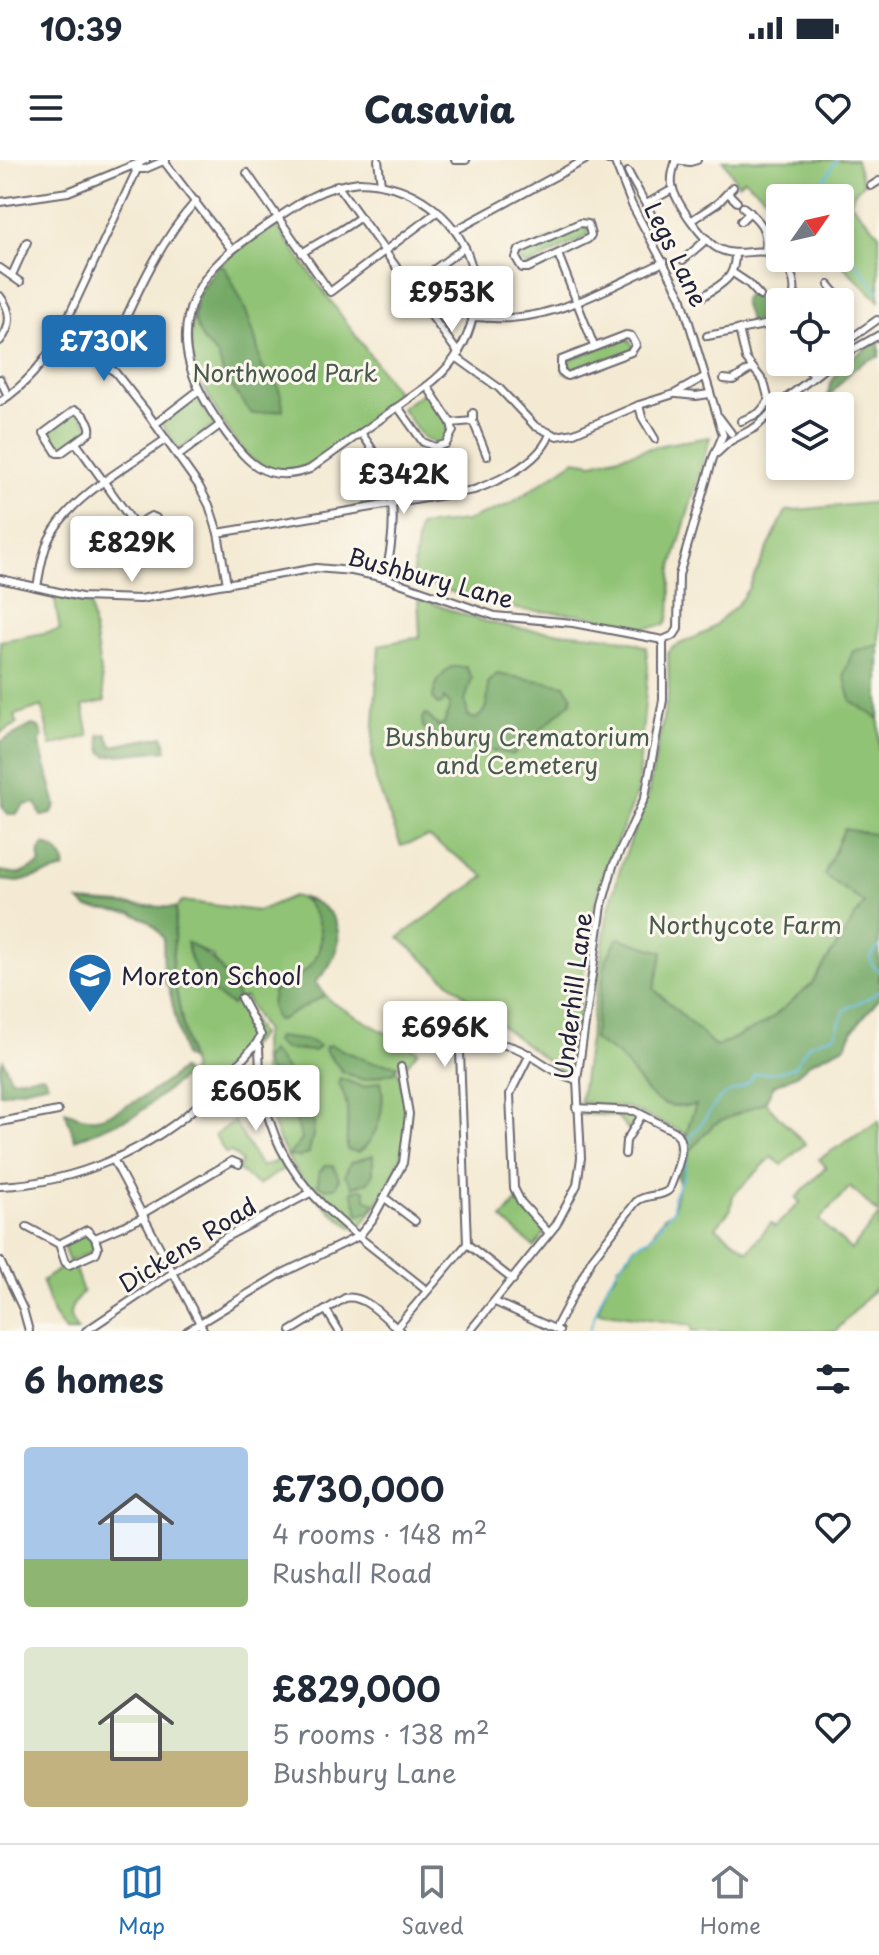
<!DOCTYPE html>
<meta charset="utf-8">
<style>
:root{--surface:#fff;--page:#f6f6f7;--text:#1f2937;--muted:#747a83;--line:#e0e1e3;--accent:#1f6fb2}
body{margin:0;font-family:"Playpen Sans",sans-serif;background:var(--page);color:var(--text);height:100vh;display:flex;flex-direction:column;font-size:30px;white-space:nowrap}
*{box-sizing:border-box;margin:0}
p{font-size:26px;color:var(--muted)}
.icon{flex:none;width:44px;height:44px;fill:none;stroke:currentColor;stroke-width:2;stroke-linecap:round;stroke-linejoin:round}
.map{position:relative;height:1171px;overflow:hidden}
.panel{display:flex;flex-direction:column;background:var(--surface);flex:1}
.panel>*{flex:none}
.needle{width:52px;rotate:56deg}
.controls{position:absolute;left:766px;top:24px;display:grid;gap:16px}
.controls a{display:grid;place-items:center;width:88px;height:88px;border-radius:8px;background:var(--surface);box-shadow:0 4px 12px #0003;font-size:40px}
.price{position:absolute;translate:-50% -68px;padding:0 18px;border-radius:8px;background:#fff;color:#222;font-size:26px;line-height:52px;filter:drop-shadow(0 2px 4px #0008)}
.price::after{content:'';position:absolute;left:50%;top:48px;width:24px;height:18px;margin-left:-12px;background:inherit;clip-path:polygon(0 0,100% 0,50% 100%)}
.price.current{background:var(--accent);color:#fff}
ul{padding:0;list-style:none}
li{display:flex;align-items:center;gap:24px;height:200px;padding:0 24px}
li span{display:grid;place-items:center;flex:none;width:224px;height:160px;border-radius:8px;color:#555}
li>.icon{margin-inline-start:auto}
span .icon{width:96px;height:96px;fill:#fffc;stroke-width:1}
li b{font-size:34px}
h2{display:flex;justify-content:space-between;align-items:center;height:96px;padding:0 24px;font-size:34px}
.status{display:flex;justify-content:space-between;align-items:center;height:56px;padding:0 40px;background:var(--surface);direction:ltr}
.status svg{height:22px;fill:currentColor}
header{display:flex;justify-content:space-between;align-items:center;height:104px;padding:0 24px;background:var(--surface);font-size:36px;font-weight:800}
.menu{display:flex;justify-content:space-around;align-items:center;height:112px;border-top:2px solid var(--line);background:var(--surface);font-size:22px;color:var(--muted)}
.menu a{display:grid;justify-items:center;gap:4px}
.menu .current{color:var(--accent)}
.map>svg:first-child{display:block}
</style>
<div class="status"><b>10:39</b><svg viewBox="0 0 49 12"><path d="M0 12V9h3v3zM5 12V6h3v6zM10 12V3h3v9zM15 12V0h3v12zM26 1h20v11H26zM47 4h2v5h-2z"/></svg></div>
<header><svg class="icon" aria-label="menu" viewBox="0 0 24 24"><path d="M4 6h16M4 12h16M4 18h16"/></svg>Casavia<svg class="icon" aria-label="heart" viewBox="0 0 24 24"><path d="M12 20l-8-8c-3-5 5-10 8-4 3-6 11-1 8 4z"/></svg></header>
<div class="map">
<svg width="879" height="1171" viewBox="0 0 879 1171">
<rect width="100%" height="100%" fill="#fbf7ec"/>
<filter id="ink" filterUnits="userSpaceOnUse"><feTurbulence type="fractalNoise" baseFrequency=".0125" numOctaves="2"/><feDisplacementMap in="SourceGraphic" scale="16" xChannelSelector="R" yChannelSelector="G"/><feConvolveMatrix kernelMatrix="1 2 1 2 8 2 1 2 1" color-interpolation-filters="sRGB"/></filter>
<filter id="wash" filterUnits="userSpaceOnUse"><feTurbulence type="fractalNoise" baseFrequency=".006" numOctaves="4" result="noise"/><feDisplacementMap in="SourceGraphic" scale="32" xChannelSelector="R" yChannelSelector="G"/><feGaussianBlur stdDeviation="1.8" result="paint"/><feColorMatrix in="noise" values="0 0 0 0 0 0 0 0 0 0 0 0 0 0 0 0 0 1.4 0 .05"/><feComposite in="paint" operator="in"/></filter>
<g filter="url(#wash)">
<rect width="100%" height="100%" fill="#f4ead3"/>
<g fill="#90c374" stroke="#597258" stroke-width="2" fill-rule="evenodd">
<path d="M723,0h133l7,24 -9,9 -3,10 28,31v67l-44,-43h5v-60h-60v11l-36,-30 -6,5z"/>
<path d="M275,64l126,174c-25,19 -83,69 -111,73 -14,1 -30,-5 -40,-13 -17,-16 -53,-77 -57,-100 -3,-15 -2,-45 4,-60 14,-35 49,-53 78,-74z"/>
<path d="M582,64l6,5v7l-61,30 -7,-5 -1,-6 3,-3z"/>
<path d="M627,177l7,10 -2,3 -64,24 -4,-1 -1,-11z"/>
<path d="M425,231l25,38 -4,10 -9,5 -13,-5 -23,-31z"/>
<path d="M195,236l20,28 -33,24h-4l-17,-25z"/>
<path d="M74,252h4l11,14v4l-31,20 -11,-14 1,-5z"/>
<path d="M710,277c-12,43 -25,85 -37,127 -6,22 3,39 -8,61l-22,3 -65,-14 -56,-4 -48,-11 -62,-20 7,-53 47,-5 44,-17 65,-44 18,3 73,-19z"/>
<path d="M879,342v496l-26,32 -8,16 -34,16 -15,13 -22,10 -9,17 40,42 -23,21 -10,-8 -39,38 -2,14 -15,18 32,24 23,-28 4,4 25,-25 -4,-4 30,-31 -7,-8 60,-38v93l-29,-27 -31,33 32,30 28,-35v69l-43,47h-144v-6l-95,-13 11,-29 8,-9 3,-9 10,-9 5,-10 15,-7 15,-22 9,-6 6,-30h2l4,-48 -56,-25 -49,-6 27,-186 14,-50 27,-72 21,-104 -1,-38 5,-5 34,-15 30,-27 11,-16 38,-78z"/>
<path d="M149,358l6,6c1,14 -9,18 -20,22l-11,-4v-6z"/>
<path d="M54,435l36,9 15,97 -22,5 6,30 -38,10 -9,-40 -27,9 2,9 -17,9v-92l60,-11z"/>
<path d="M418,437c34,15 70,28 106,32 42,5 83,3 122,18l2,21 -11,123c-10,36 -32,67 -40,103 -15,60 -17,123 -25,184 -62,-42 -118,-90 -173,-141l86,-61 -57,-39 -27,9 -25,-65 -4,-27 7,-109 41,-8z"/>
<path d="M293,736c29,6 33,44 21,67 -7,13 -28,23 -41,29l3,28 6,-1 43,-24 6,7 87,49 -12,15h-9c19,74 8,99 -35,159l-7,4c-44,-27 -77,-76 -88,-126 -5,-19 -4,-42 -5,-62l3,-9 -20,-35 -5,2 20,36 -55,61 -19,-21 6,-4 -20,-102 4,-61 6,-7 76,10zM188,783l24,13 27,43z"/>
<path d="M585,950l49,4 2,4 -7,12 -13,-14 -34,-2z"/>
<path d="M234,961l27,46 22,-8 4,8 -29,18 -25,-19 7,1 1,-6 -9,-9 -7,1 -10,-18z"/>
<path d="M517,1041l27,29 1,3 -11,14 -32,-28z"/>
<path d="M85,1074l6,2 4,14 -26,12 -7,-18z"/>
<path d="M64,1106h10l9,26c-13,16 -19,21 -5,39h-13l-12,-17 -11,-33z"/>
</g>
<g fill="#74a966" stroke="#4b6650" stroke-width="2">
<path d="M218,104l7,4c18,34 30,59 36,98 15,13 21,24 22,44l-31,4 -28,-38 -6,-20 -15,-15 -9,-21 2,-21z"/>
<path d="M749,133l10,6 4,-2 7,20 -21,6c0,-9 -6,-15 -6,-24z"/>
<path d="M879,180v17c-23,3 -38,26 -52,42 2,-29 29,-44 52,-59z"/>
<path d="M879,485v74l-28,-18 -7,-27 9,-23z"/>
<path d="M451,507h15l6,11 -7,23 3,15 8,3c13,-9 12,-21 12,-36l9,-9 68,11 7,10 -1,7 -58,53 -77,-17 -13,-11 -1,-9 4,-4 12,12 6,-2 6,-19 -6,-7 -2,6 -4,1 -5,-6c1,-15 7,-23 18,-32z"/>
<path d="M32,565l7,2 4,9 -4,7 17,62 -5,9 -10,2 -5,-13 -12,2 -8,9h-8l-6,-8 -2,-64z"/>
<path d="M107,574l5,12 51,-10 4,14 -60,6 -5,-4 -3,-17z"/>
<path d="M844,669l35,6v163l-26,32 -8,16 -34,16 -15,13 -22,10 -9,17 -51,22 -24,27 -9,30h-2l-3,-5c7,-24 10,-48 20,-71 -47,8 -49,-18 -76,-47 -8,-9 -19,-11 -27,-19l13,-79 12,-22 45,14 -9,37 62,58 50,-24 45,-38 53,-82 -40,-28z"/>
<path d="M45,684l11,6 9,12 -1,7 -45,13 -19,-2v-9l20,3 21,-10c-2,-9 -3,-13 4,-20z"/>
<path d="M303,738c46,12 44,56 12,84l10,13 -43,24 -6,1 -5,-14 2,-14c44,-22 66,-51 30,-94z"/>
<path d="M79,741l97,7 -4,61 17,90 -5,-2 -15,-69 -5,-7 -1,-43 -7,-10 -9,-8 -15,-7 -44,-5z"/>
<path d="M187,782c29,17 37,28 52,57l-7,6c-22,-11 -43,-37 -45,-63z"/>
<path d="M277,877l33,4 9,5 -5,5 -30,-2 -9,-7z"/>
<path d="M330,885l41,17 26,3 -2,7 -32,8 -20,-8 -17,-20 -1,-5z"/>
<path d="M270,891c16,15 43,53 44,76 0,8 -4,18 -5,26l-9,4 -12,-1 14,-16 -21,-66 -13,-2 -5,-11z"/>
<path d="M3,900l8,19 32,-4 5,8 -48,11v-26z"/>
<path d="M181,909l5,6 -50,40 -61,25 -10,-29c10,4 20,8 31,7 22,-4 69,-33 85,-49z"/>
<path d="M340,918l23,9 18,-6c5,25 -2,56 -22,71l-12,-2c-2,-24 6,-44 -9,-67z"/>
<path d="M373,995v18l-5,9 -15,5 -8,-12 5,-12z"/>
<path d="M325,1005h8l6,13 -3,9 -10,2 -8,-4 1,-12z"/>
<path d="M360,1029l5,1 1,9 9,5 -6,8 -10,3 -7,-24z"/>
</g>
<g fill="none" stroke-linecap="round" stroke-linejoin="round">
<g stroke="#64bbe1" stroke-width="2">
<path d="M823,38v-16l13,-22"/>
<path d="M840,84l39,47"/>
<path d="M879,787l-9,10 2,8 7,6"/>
<path d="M589,1171c6,-15 11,-33 19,-47 7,-13 17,-24 25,-36 6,-7 14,-6 20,-13 8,-9 10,-17 20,-24v-14l11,-23 6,-37c13,-11 21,-32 33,-41 15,-11 20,-3 32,-22l24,-2 15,-5 15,-23 26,-9 10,-26 27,-13 7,-6"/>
</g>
</g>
</g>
<g filter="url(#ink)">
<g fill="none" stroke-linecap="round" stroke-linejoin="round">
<g stroke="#6c6870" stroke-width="10">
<g id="minor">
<path d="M163,0l69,90"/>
<path d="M378,0l3,24"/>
<path d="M455,0h11"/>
<path d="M608,0h2"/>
<path d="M614,0l18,45 49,91 42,139 -10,23 -34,117 -1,54 -4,6 -11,5"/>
<path d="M675,0l15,2 7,-2"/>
<path d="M676,1c-3,8 -5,16 -4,24 3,17 32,57 47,64 27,13 50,-14 71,23 5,10 6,20 2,30"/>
<path d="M135,9h10l21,-9"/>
<path d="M628,12l23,42"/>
<path d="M247,13l83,119 108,-81"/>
<path d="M359,22c113,3 159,135 68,204l-117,83c-46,17 -65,-9 -89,-43 -27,-39 -48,-82 -26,-130 15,-33 43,-51 72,-71 30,-21 55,-39 92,-43z"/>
<path d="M337,25l122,169"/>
<path d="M871,26l8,-5"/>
<path d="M728,33l9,9"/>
<path d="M0,42l68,-10 78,-32"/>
<path d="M646,44l27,-15"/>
<path d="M743,47c17,13 25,22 22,44"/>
<path d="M692,60l26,-17 15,-16"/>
<path d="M741,61l9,-9"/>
<path d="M580,63l8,1 3,11 -3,4 -60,29h-6l-6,-10 3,-8z"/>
<path d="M456,70l129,-70"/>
<path d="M302,93c19,-13 39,-21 58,-36"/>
<path d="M558,94l36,92"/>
<path d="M683,100l24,-21"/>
<path d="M0,108l20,14"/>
<path d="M787,108l12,-10"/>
<path d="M733,113l15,10 12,13"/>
<path d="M12,115l15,-33"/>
<path d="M829,125l9,11"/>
<path d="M410,127l55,-40"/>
<path d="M0,136c12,15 12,30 0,45"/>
<path d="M704,136c19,-14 31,-16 31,-43"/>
<path d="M794,136l13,2 5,4"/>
<path d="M821,142l13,-11"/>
<path d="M473,157c13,0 25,2 38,1 53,-3 105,-34 153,-56"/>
<path d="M739,169l7,30 18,23 5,19 -10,12 -18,8"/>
<path d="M840,173l13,4 24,-17"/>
<path d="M60,175l55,37 30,38 54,76 10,19 9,28 9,51"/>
<path d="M626,175l5,1 5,9 -5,7 -64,24 -6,-5v-11z"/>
<path d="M707,176l73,-14"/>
<path d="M456,197l43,31 36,38 22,10 17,-3 65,-28 35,-11 30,-17"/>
<path d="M840,197l39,-22"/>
<path d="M801,202l13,14"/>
<path d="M105,204c26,-57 49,-116 91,-163"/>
<path d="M0,219l8,17"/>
<path d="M724,219l9,1 19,-12"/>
<path d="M677,234l19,2 13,-2"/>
<path d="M0,242c27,-18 45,-40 60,-67l80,-172"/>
<path d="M639,245l3,12 13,22"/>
<path d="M398,247l25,35 12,5 11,-3 7,-13 -2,-8 -24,-37"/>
<path d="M75,250c8,2 17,14 15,22l-29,21h-4l-13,-20z"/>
<path d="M473,253v8l14,35"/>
<path d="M719,257l12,16"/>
<path d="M451,263l22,-2"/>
<path d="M155,264l43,-33"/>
<path d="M361,273c37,48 37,88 24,145"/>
<path d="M76,283l59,82 -14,12 2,8 11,4 13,-4 11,-17 -2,-10 -5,-2 -16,9"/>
<path d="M717,293l13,-12 26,-14 33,-31 44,-34"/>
<path d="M178,296l42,-31"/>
<path d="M218,373l256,-43c27,-10 66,-28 76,-56"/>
<path d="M0,419l81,18 59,2 176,-31 36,3 33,7 110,38 78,7 90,17"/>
<path d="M37,427c3,-16 5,-33 12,-48 20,-42 80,-73 117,-100"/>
<path d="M241,838l20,37 -5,9 3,3c1,131 76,169 167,243"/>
<path d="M530,894l-20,40 4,94 7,14 28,31"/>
<path d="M0,962l58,-11"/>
<path d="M625,994l1,-13 16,-26"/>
<path d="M113,999l91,172"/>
<path d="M0,1026c76,-3 151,-36 206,-88 18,-16 34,-36 50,-54"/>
<path d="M385,1038l30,23"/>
<path d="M142,1054l90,-53 7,3"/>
<path d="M27,1067l32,17 6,18 4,3 27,-12 2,-5 -3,-10 49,-21"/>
<path d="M59,1084l28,-14 8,8"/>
<path d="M467,1084l-7,-192c6,-9 11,-9 22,-9 46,-2 57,26 95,37"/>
<path d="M467,1084l46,36"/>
<path d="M0,1101l23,48 6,22"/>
<path d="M495,1142l64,29"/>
<path d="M326,1150l13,21"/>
<path d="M396,1168l71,-84"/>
<path d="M555,1169l37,-70 44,-57c10,-9 24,-4 33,-12 6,-16 21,-47 5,-59l-39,-20 -59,-3"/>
<path d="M86,1171l140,-94 84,-44"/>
<path d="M187,1171l92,-56 80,-39 13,-16 31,-57 6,-49 -8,-47"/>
<path d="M291,1171l54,-33c21,-4 40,21 55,33"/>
<path d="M470,1171l86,-106 21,-40 4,-27 -4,-78 25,-175 11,-39 32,-69 18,-97v-60"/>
</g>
</g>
<use href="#minor" stroke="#fff" stroke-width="6"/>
</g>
</g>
<defs>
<g id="school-pin" transform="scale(2.3)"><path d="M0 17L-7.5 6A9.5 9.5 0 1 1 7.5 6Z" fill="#1f6fb2" stroke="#fbf7ec"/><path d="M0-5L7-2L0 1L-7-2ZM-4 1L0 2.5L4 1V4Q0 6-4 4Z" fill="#fff"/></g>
</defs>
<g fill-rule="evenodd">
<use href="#school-pin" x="90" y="815"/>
</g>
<g text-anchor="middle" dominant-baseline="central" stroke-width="6" stroke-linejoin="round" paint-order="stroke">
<g font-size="24" fill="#22223b" stroke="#fbf7ec">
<text transform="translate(677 94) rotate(64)">Legs Lane</text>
<text transform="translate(431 417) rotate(15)">Bushbury Lane</text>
<text transform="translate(572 836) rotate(-83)">Underhill Lane</text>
<text transform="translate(187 1084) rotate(-32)">Dickens Road</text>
</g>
<g font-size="24" fill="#485a4f" stroke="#fbf7ec">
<text x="285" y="212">Northwood Park</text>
<text x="517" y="576">Bushbury Crematorium<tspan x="517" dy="28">and Cemetery</tspan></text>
<text x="745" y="764">Northycote Farm</text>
</g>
<g font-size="24" fill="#22223b" stroke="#fbf7ec" text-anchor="start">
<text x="121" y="815">Moreton School</text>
</g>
</g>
</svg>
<div class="controls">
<a><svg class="needle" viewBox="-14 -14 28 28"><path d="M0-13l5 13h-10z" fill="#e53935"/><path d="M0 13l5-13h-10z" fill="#747a83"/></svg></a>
<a><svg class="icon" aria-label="locate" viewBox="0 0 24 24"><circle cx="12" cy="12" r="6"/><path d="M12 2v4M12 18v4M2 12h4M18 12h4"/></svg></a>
<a><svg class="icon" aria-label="layers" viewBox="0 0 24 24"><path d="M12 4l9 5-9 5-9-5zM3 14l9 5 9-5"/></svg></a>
</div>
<b class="price" style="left:452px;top:174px">£953K</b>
<b class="price current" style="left:104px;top:223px">£730K</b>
<b class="price" style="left:404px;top:356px">£342K</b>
<b class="price" style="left:132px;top:424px">£829K</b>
<b class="price" style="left:445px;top:909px">£696K</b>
<b class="price" style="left:256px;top:973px">£605K</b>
</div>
<section class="panel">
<h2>6 homes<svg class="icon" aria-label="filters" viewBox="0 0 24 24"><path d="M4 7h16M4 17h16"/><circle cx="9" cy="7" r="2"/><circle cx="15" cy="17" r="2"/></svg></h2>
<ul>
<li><span style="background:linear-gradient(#a9c7e8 70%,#8fb573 0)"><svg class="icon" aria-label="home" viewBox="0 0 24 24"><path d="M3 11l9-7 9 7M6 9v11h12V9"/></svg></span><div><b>£730,000</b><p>4 rooms · 148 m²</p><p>Rushall Road</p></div><svg class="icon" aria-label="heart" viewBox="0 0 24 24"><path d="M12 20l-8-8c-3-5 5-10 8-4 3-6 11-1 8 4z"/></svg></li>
<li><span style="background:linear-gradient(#dfe7d0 65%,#c2b280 0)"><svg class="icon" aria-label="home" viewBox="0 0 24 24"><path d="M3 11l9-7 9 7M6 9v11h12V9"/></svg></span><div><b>£829,000</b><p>5 rooms · 138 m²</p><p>Bushbury Lane</p></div><svg class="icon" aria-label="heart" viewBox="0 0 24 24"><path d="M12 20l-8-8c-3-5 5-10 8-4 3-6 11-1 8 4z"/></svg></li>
</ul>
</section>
<nav class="menu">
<a class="current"><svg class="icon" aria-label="map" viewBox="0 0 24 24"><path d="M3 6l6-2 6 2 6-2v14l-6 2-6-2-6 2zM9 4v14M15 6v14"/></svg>Map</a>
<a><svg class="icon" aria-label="saved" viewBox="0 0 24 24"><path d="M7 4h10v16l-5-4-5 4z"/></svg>Saved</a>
<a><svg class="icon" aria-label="home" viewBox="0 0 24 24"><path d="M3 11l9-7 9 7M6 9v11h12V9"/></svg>Home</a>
</nav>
